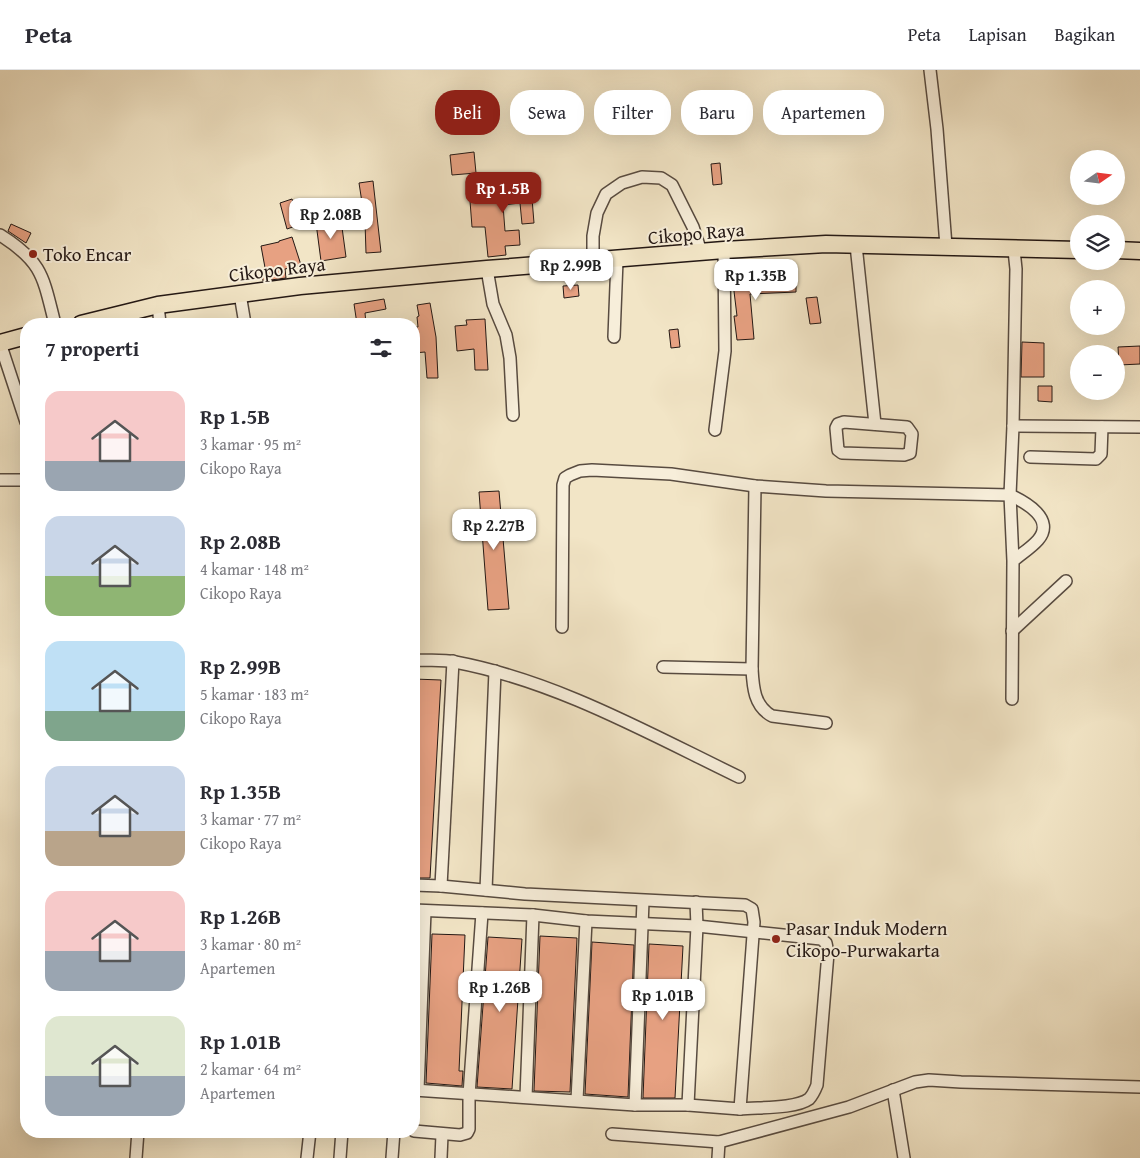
<!DOCTYPE html>
<html lang="id">
<meta charset="utf-8">
<style>
:root{--surface:#fff;--page:#f7f7f7;--text:#2b2b33;--muted:#7c7c81;--line:#e1e1e2;--accent:#8f2418}
body{margin:0;font-family:"Gentium Book Plus",serif;background:var(--page);color:var(--text);height:100vh;display:flex;flex-direction:column;font-size:19px;white-space:nowrap}
*{box-sizing:border-box;margin:0}
p{font-size:16px;color:var(--muted)}
.icon{flex:none;width:28px;height:28px;fill:none;stroke:currentColor;stroke-width:2;stroke-linecap:round;stroke-linejoin:round}
.map{position:relative;flex:1;overflow:hidden}
.panel{position:absolute;left:20px;top:248px;width:400px;height:820px;display:flex;flex-direction:column;background:var(--surface);border-radius:20px;box-shadow:0 5px 20px #0002}
.panel>*{flex:none}
.hud{position:absolute;left:435px;top:20px;width:475px;height:45px;display:flex;gap:10px}
.needle{width:32px;rotate:76deg}
.fabs{position:absolute;left:1070px;top:80px;display:grid;gap:10px}
.fabs a{display:grid;place-items:center;width:55px;height:55px;border-radius:50%;background:var(--surface);box-shadow:0 5px 20px #0002;font-size:25px}
.price{position:absolute;translate:-50% -42px;padding:0 11px;border-radius:10px;background:#fff;color:#222;font-size:16px;line-height:32px;filter:drop-shadow(0 1px 2px #0008)}
.price::after{content:'';position:absolute;left:50%;top:30px;width:15px;height:11px;margin-left:-8px;background:inherit;clip-path:polygon(0 0,100% 0,50% 100%)}
.price.on{background:var(--accent);color:#fff}
ul{padding:0;list-style:none}
li{display:flex;align-items:center;gap:15px;height:125px;padding:0 25px}
li span{display:grid;place-items:center;flex:none;width:140px;height:100px;border-radius:15px;color:#555}
li>.icon{margin-inline-start:auto}
span .icon{width:60px;height:60px;fill:#fffc;stroke-width:1}
li b{font-size:21px}
h2{display:flex;justify-content:space-between;align-items:center;height:60px;padding:0 25px;font-size:21px}
.chip{padding:0 18px;border-radius:20px;background:var(--surface);box-shadow:0 5px 20px #0002;font-size:18px;line-height:45px}
.chip.on{background:var(--accent);color:#fff}
header{display:flex;align-items:center;gap:30px;box-sizing:border-box;height:70px;padding:0 25px;background:var(--surface);border-bottom:1px solid var(--line)}
header strong{font-size:24px}
nav{display:flex;gap:28px;margin-inline-start:auto;font-size:18px}
.map>svg:first-child{display:block}
</style>
<header>
<strong>Peta</strong>
<nav><a>Peta</a><a>Lapisan</a><a>Bagikan</a></nav>
</header>
<div class="map">
<svg width="1140" height="1088" viewBox="0 0 1140 1088">
<rect width="100%" height="100%" fill="#f2e5c6"/>
<filter id="stains"><feTurbulence type="fractalNoise" baseFrequency=".004" numOctaves="4"/><feColorMatrix values="0 0 0 0 .2 0 0 0 0 .09 0 0 0 0 .02 0 0 0 .5 -.17"/></filter>
<radialGradient id="worn" r=".72"><stop offset=".6" stop-color="#630" stop-opacity="0"/><stop offset="1" stop-color="#630" stop-opacity=".3"/></radialGradient>
<g fill="#e7a182" stroke="#241814">
<path d="M474,82l2,21 -24,2 -2,-20z"/>
<path d="M720,93l2,21 -9,1 -2,-21z"/>
<path d="M530,104l4,49 -12,1 -2,-21 -17,2 2,26 14,-1 1,15 -15,1 1,9 -18,2 -3,-30h-13l-2,-26 16,-1 -1,-11 35,-4 -2,-10z"/>
<path d="M373,111l8,71 -15,1 -1,-31 -6,-39z"/>
<path d="M292,129l9,25 -14,5 -7,-26z"/>
<path d="M341,150l5,37 -25,4 -5,-38z"/>
<path d="M11,154l20,9 -5,10 -18,-12z"/>
<path d="M292,167l9,28 -16,4 1,9 -23,3 -1,-7 4,-1 -5,-27 18,-4v-1z"/>
<path d="M796,207v15l-46,2 4,45 -17,1 -3,-24h3l-4,-33 26,-3v-1z"/>
<path d="M578,215l1,11 -15,2 -1,-12z"/>
<path d="M817,227l4,26 -11,1 -4,-26z"/>
<path d="M384,229l2,10 -21,4 1,11h-9l-3,-20z"/>
<path d="M430,233l6,34 2,41h-11l-2,-26 -11,1v-11h3l-2,-15h3l-1,-10 2,-1 -2,-11z"/>
<path d="M485,249l3,51h-13l-1,-21 -17,2 -2,-25 12,-1 -1,-5z"/>
<path d="M678,259l2,18 -9,1 -2,-18z"/>
<path d="M1022,272l22,1v34h-23z"/>
<path d="M1140,276v18l-21,1 -1,-18z"/>
<path d="M1038,316h14v16l-14,-1z"/>
<path d="M499,421l10,118 -21,1 -9,-118z"/>
<path d="M414,609l27,1 -11,198h-16z"/>
<path d="M432,864l33,1 -6,136h4l-1,15 -36,-3z"/>
<path d="M540,866l37,2 -7,154 -36,-1z"/>
<path d="M488,867l34,2 -10,150 -35,-2z"/>
<path d="M592,872l42,3 -6,152 -43,-3z"/>
<path d="M649,874l34,2 -8,152h-32z"/>
</g>
<g fill="none" stroke-linecap="round" stroke-linejoin="round">
<g stroke="#584b40" stroke-width="14">
<g id="minor">
<path d="M930,0l7,59 9,117"/>
<path d="M0,165c43,27 43,42 55,89"/>
<path d="M856,175l19,179"/>
<path d="M593,191v-25l4,-23 9,-19 16,-11 20,-6 19,1 11,7 21,42 8,25"/>
<path d="M487,199l6,35 13,31 4,23 3,57"/>
<path d="M240,224l5,30"/>
<path d="M158,235l2,19"/>
<path d="M614,267l3,-77"/>
<path d="M0,273l26,79"/>
<path d="M844,352l63,5 5,7 -2,19 -6,2 -62,-2 -4,-3 -2,-22 2,-4z"/>
<path d="M1013,356l127,1"/>
<path d="M715,360l10,-79 -1,-101"/>
<path d="M1030,387l66,2 5,-5 1,-27"/>
<path d="M0,410h26"/>
<path d="M755,416l-3,183c1,18 2,37 20,47l54,7"/>
<path d="M562,557l1,-142 2,-7 5,-3 10,-4 12,-1 79,4 84,12 71,5 184,4 3,-69 3,-157 -2,-19"/>
<path d="M1012,561l54,-50"/>
<path d="M414,590c13,1 28,-1 41,2 101,19 193,71 284,115"/>
<path d="M663,597l89,2"/>
<path d="M1012,629l1,-138 -3,-66c15,7 46,24 28,45 -7,8 -17,14 -25,21"/>
<path d="M414,815l27,1 84,8 220,11 7,4 2,13 -14,187 -52,-4h-53l-221,-15"/>
<path d="M441,816l12,-225"/>
<path d="M486,820l9,-219"/>
<path d="M414,840l119,5 53,6 111,5 124,13 5,4 2,10 -11,132c-2,5 -4,10 -8,14 -14,10 -51,8 -69,10"/>
<path d="M418,1020l7,-179"/>
<path d="M893,1020l11,68"/>
<path d="M526,1027l7,-182"/>
<path d="M577,1030l9,-179"/>
<path d="M635,1035l8,-204"/>
<path d="M688,1035l9,-179 -1,-24"/>
<path d="M414,1061l46,4 7,-2 2,-4v-34l13,-182"/>
<path d="M612,1064l107,8 130,-35 66,-25 14,-2 32,2 179,5"/>
<path d="M136,1088l2,-27"/>
<path d="M307,1088l3,-27"/>
<path d="M340,1088l2,-27"/>
<path d="M392,1088l2,-27"/>
<path d="M441,1088l1,-23"/>
<path d="M718,1088l1,-16"/>
</g>
</g>
<g stroke="#241814" stroke-width="19">
<g id="highway">
<path d="M1116,180l24,1"/>
<path d="M81,254l77,-19 142,-19 187,-17 237,-19 102,-6 253,6"/>
<path d="M0,273l26,-7"/>
</g>
</g>
<use href="#minor" stroke="#f7eeda" stroke-width="11"/>
<use href="#highway" stroke="#f2e5c6" stroke-width="16"/>
</g>
<g fill="#8f2418" stroke="#f7eeda" stroke-width="2">
<circle cx="33" cy="184" r="5"/>
<circle cx="776" cy="869" r="5"/>
</g>
<g text-anchor="middle" dominant-baseline="central" stroke-width="4" stroke-linejoin="round" paint-order="stroke">
<g font-size="19" fill="#241814" stroke="#f7eeda">
<text transform="translate(696 163) rotate(-5)">Cikopo Raya</text>
<text transform="translate(277 199) rotate(-7)">Cikopo Raya</text>
</g>
<g font-size="19" fill="#241814" stroke="#f7eeda" text-anchor="start">
<text x="43" y="184">Toko Encar</text>
<text x="786" y="858">Pasar Induk Modern<tspan x="786" dy="22">Cikopo-Purwakarta</tspan></text>
</g>
</g>
<rect width="100%" height="100%" filter="url(#stains)"/>
<rect width="100%" height="100%" fill="url(#worn)"/>
</svg>
<div class="fabs">
<a><svg class="needle" viewBox="-14 -14 28 28"><path d="M0-13l5 13h-10z" fill="#e53935"/><path d="M0 13l5-13h-10z" fill="#7c7c81"/></svg></a>
<a><svg class="icon" aria-label="layers" viewBox="0 0 24 24"><path d="M12 4l9 5-9 5-9-5zM3 14l9 5 9-5"/></svg></a>
<a>+</a>
<a>−</a>
</div>
<b class="price on" style="left:503px;top:144px">Rp 1.5B</b>
<b class="price" style="left:331px;top:170px">Rp 2.08B</b>
<b class="price" style="left:571px;top:221px">Rp 2.99B</b>
<b class="price" style="left:756px;top:231px">Rp 1.35B</b>
<b class="price" style="left:494px;top:481px">Rp 2.27B</b>
<b class="price" style="left:500px;top:943px">Rp 1.26B</b>
<b class="price" style="left:663px;top:951px">Rp 1.01B</b>
<div class="hud">
<a class="chip on">Beli</a>
<a class="chip">Sewa</a>
<a class="chip">Filter</a>
<a class="chip">Baru</a>
<a class="chip">Apartemen</a>
</div>
<section class="panel">
<h2>7 properti<svg class="icon" aria-label="filters" viewBox="0 0 24 24"><path d="M4 7h16M4 17h16"/><circle cx="9" cy="7" r="2"/><circle cx="15" cy="17" r="2"/></svg></h2>
<ul>
<li><span style="background:linear-gradient(#f6c9c9 70%,#9aa5b1 0)"><svg class="icon" aria-label="home" viewBox="0 0 24 24"><path d="M3 11l9-7 9 7M6 9v11h12V9"/></svg></span><div><b>Rp 1.5B</b><p>3 kamar · 95 m²</p><p>Cikopo Raya</p></div></li>
<li><span style="background:linear-gradient(#c9d6e8 60%,#8fb573 0)"><svg class="icon" aria-label="home" viewBox="0 0 24 24"><path d="M3 11l9-7 9 7M6 9v11h12V9"/></svg></span><div><b>Rp 2.08B</b><p>4 kamar · 148 m²</p><p>Cikopo Raya</p></div></li>
<li><span style="background:linear-gradient(#bfe0f5 70%,#7fa58c 0)"><svg class="icon" aria-label="home" viewBox="0 0 24 24"><path d="M3 11l9-7 9 7M6 9v11h12V9"/></svg></span><div><b>Rp 2.99B</b><p>5 kamar · 183 m²</p><p>Cikopo Raya</p></div></li>
<li><span style="background:linear-gradient(#c9d6e8 65%,#b9a48a 0)"><svg class="icon" aria-label="home" viewBox="0 0 24 24"><path d="M3 11l9-7 9 7M6 9v11h12V9"/></svg></span><div><b>Rp 1.35B</b><p>3 kamar · 77 m²</p><p>Cikopo Raya</p></div></li>
<li><span style="background:linear-gradient(#f6c9c9 60%,#9aa5b1 0)"><svg class="icon" aria-label="home" viewBox="0 0 24 24"><path d="M3 11l9-7 9 7M6 9v11h12V9"/></svg></span><div><b>Rp 1.26B</b><p>3 kamar · 80 m²</p><p>Apartemen</p></div></li>
<li><span style="background:linear-gradient(#dfe7d0 60%,#9aa5b1 0)"><svg class="icon" aria-label="home" viewBox="0 0 24 24"><path d="M3 11l9-7 9 7M6 9v11h12V9"/></svg></span><div><b>Rp 1.01B</b><p>2 kamar · 64 m²</p><p>Apartemen</p></div></li>
</ul>
</section>
</div>
